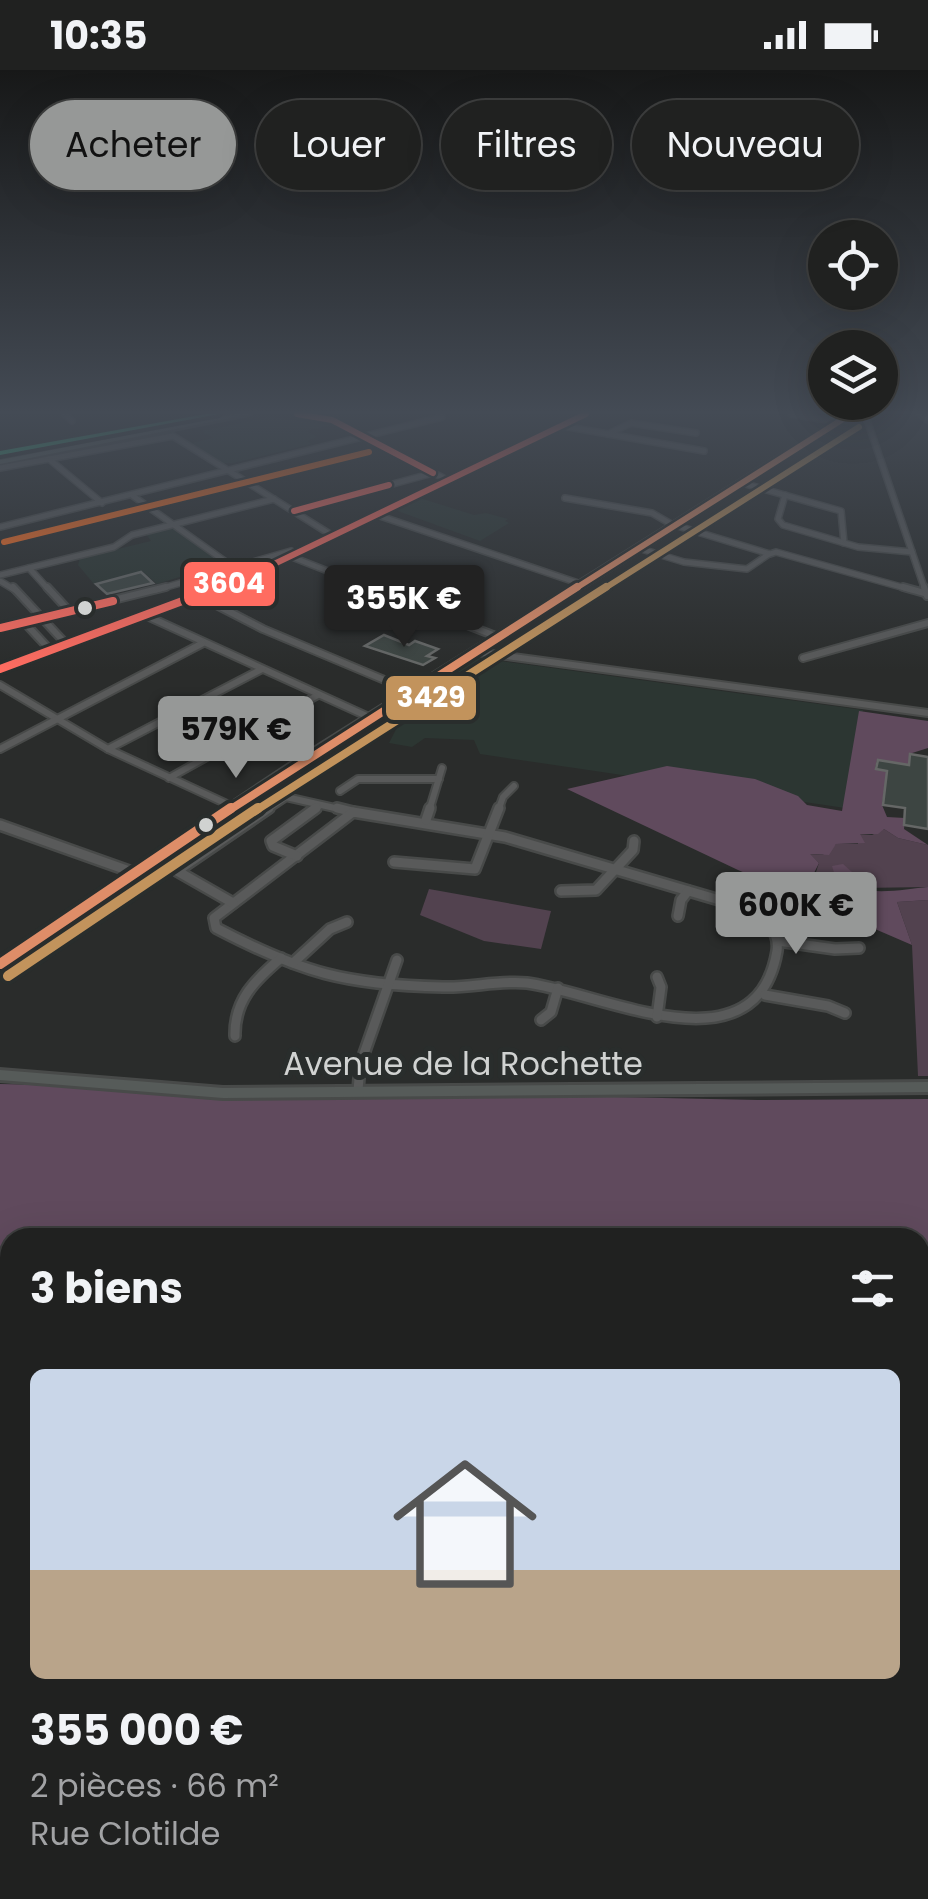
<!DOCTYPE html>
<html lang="fr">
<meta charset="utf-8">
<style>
:root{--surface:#202120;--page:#2d2e2d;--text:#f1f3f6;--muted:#a2a3a5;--line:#3d3e3e;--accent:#969897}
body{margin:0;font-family:Poppins,sans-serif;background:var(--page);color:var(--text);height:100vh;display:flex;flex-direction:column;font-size:38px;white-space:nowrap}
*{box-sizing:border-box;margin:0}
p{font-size:32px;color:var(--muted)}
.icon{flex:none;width:55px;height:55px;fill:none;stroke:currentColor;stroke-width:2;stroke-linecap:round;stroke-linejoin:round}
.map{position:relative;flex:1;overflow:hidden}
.sheet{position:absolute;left:0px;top:1158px;width:930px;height:672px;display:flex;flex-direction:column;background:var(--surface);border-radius:30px 30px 0 0;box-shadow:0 10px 40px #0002,0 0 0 2px var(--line)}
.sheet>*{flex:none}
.top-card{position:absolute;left:30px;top:30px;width:870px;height:90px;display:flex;gap:20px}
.fabs{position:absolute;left:808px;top:150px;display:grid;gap:20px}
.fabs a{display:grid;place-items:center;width:90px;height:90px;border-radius:50%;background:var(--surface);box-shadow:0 10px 40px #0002,0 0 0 2px var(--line);font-size:50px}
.price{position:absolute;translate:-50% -85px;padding:0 22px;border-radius:10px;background:var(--accent);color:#111;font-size:32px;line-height:65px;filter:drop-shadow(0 2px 5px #0008)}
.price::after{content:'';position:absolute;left:50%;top:60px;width:30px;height:22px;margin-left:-15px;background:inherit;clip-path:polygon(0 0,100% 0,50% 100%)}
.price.current{background:#222;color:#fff}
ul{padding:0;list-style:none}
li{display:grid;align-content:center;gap:20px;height:530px;padding:0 30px}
li span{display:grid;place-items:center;height:310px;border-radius:15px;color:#555}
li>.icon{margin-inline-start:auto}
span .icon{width:180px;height:180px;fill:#fffc;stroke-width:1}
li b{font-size:42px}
h2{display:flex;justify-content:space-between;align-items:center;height:120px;padding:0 30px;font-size:42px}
.chip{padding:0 35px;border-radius:45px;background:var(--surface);box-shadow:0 10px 40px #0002,0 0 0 2px var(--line);font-size:35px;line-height:90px}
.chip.current{background:var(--accent);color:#111}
.status{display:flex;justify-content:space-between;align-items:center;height:70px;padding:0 50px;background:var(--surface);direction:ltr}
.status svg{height:28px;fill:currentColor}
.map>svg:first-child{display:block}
</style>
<div class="status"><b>10:35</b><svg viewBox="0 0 49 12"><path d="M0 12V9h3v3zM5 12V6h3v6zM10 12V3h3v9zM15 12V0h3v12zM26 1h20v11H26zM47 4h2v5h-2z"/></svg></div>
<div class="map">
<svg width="928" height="1829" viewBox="0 0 928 1829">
<rect width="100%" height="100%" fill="#2a2c2b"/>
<g fill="#2c3632">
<path d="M195,344h29l-224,40v-6z"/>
<path d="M271,347l60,8 -24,6 10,6 -10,4 4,3 -78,19h-12l-29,-20 21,-5 -11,-7z"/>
<path d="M420,428l54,17 12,-2 22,6 -3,2 4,2 -29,18 -85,-31z"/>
<path d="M173,458l49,36 -65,20 -15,-13 -48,13 -16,-19 2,-7 71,-17 -5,-7z"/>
<path d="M478,588l385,52 -18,98 -365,-54 -6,-14 -49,-2 -13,9 -23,-4 19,-37z"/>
</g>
<g fill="#52424f">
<path d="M884,759l14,9 30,7v42l-67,1 -25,-12 1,6 -23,-4 5,-15 -10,-9 14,1 13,-11h22v-10l14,1z"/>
<path d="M429,819l122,22 -10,38 -57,-8 -64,-26z"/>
<path d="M928,830v176h-10l-6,-131 -15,-43z"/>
</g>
<g fill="#604a5d" fill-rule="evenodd">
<path d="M859,641l69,10v27l-19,6 1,11 -33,-5 -2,9 12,3 -5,33 5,12 18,1 -1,11 24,16 -30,-7 -14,-9 -6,5h-18l5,9 -29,1 -7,11 -19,-1 9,9 -6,12 9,6 15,1 -5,-16 11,-2 9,8 -5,9c16,17 58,8 81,6v13l-31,2 15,43 -174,-75 -171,-81 100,-23 88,13 43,17 9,9 35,6z"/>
<path d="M0,1014l758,16 170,-1v800h-928zM10,1168h910v652h-910z"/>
</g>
<g fill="#3d4542" stroke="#656766" stroke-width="2.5">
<path d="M141,502l12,11 -46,11 -11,-10z"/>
<path d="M384,565l25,10 6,-4 23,8 -11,7 8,2 -12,7 -58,-19z"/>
<path d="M910,684l18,3v72l-24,-4 1,-17 -22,-3 4,-34 -11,-2 2,-9 31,5z"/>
</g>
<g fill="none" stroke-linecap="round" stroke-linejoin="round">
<g stroke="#484a49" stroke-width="8">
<g id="street-far2">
<path d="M65,344l7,7"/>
<path d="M297,344l28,4"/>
<path d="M322,344l127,67"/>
<path d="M791,344l47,8"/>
<path d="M865,344l60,176"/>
<path d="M563,356l141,25"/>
<path d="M608,364l23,-11 65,10"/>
<path d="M49,389l53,44"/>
<path d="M0,398l173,-32 160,100"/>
<path d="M742,413l99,28 3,32"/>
<path d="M785,425l-7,24 5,6 75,22 54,5"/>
<path d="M133,426l100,71"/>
<path d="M565,428l87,15 19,11 99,30 6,-2 136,38"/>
<path d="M294,441l139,-38"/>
<path d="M377,445l204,69"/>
<path d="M0,457l442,-110"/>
<path d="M638,478l46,14 63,7 22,-15"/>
<path d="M287,485l89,35"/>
<path d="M29,498l20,22"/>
<path d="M223,503l7,6 17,-2 339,-163"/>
<path d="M0,505l114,-28 18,-12 142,-36"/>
<path d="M0,511l15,9"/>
<path d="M156,520l135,-39"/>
<path d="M212,520l22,-11"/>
</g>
</g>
<g stroke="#484a49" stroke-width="10">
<g id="street-far1">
<path d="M13,517l54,58"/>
<path d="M47,517l23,25"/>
<path d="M370,517l128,50"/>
<path d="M903,517l25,7"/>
<path d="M924,517l3,9"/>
<path d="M199,526l64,33 150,63"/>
<path d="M147,546l224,102"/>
<path d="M24,552l27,29"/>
<path d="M0,558l166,-41"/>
<path d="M477,582l451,61"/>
<path d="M803,588l125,-35"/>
<path d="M0,599l217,-82"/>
<path d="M0,615l108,64 134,62"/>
<path d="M0,679l203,-106"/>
<path d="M108,679l154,-80"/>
<path d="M169,708l149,-83"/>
<path d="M340,721l18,-12h81"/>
<path d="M265,741l21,-14 62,14"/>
<path d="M313,741l5,-4"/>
<path d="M429,741l13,-43"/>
<path d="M498,741l5,-14 11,-11"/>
</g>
</g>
<g stroke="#484a49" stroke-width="14">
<g id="street">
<path d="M237,738l18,9"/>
<path d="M337,738l16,4"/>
<path d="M353,742l152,25 245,72c15,10 30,22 27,42 -21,123 -174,42 -250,32 -28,-3 -56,5 -84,4 -97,-2 -141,-14 -227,-59l-2,-10z"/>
<path d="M426,750l4,-12"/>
<path d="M0,755l135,48"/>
<path d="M297,786l-24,-10 -2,-5 45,-33"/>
<path d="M394,792l81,7 24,-61"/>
<path d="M561,821l35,-1 37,-40 1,-9"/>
<path d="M233,833l-56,-32 92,-63"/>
<path d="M678,846l3,-16 7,-9"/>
<path d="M778,871l57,8 24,-1"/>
<path d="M293,893l37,-34 17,-7"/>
<path d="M657,907l4,10 -4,30"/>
<path d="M765,925l63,11 17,7"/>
<path d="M541,950l10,-8 7,-24"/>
<path d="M235,966c-1,-36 20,-56 46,-78"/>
<path d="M358,1021l2,-26 37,-105"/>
</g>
</g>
<g stroke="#484a49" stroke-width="6">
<g id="secondary">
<path d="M847,344h7l-548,349 -306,205v-10l298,-199z"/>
<path d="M0,1000l223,18 705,-6v10l-705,6 -223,-18z"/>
</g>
</g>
<g stroke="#484a49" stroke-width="5">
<g id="primary">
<path d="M236,344h15l-251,50v-4z"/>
<path d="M917,344h8l3,2v6z"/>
</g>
</g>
<use href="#street-far2" stroke="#595a5a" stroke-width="5"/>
<use href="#street-far1" stroke="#595a5a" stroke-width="6"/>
<use href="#street" stroke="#595a5a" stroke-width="9"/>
<use href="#secondary" fill="#565b59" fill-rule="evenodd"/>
<use href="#primary" fill="#5a625f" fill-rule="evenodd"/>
<g stroke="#292d2c" stroke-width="11">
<path id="bus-1-far2" d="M573,520l278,-176"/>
</g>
<g stroke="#292d2c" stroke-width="14">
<path id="bus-1-far1" d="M228,741l349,-224"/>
</g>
<g stroke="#292d2c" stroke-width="18">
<path id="bus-1" d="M0,894l231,-156"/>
</g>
<g stroke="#292d2c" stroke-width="11">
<path id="bus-2-far2" d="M602,520l257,-163"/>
</g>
<g stroke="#292d2c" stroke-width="14">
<path id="bus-2-far1" d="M255,741l351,-224"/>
</g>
<g stroke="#292d2c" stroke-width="18">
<path id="bus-2" d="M8,906l250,-168"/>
</g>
<g stroke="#292d2c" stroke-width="11">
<g id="bus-3-far1">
<path d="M297,344l35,6 101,53"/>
<path d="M294,441l95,-26"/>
<path d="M213,520l34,-13 339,-163"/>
</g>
</g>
<g stroke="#292d2c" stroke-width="14">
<g id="bus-3">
<path d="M0,558l113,-27"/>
<path d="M0,599l220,-82"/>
</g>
</g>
<g stroke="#292d2c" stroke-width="11">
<path id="bus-4" d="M4,472l365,-90"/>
</g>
<use href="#bus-1-far2" stroke="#de8d68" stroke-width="6"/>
<use href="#bus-1-far1" stroke="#de8d68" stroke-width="8"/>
<use href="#bus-1" stroke="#de8d68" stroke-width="10"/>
<use href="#bus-2-far2" stroke="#c2935c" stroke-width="6"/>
<use href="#bus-2-far1" stroke="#c2935c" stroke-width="8"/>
<use href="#bus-2" stroke="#c2935c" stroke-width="10"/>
<use href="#bus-3-far1" stroke="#ff6c60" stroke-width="6"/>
<use href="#bus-3" stroke="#ff6c60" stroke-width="8"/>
<use href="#bus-4" stroke="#ff6e20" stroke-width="6"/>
<g stroke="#292d2c" stroke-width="8">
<path id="rail-1" d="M206,344h13l-219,41v-4z"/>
</g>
<use href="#rail-1" fill="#33b480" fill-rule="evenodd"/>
</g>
<linearGradient id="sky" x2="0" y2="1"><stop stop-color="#171818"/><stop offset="0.57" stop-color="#444b55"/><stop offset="1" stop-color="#444b55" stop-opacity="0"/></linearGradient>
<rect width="928" height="600" fill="url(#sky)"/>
<g fill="#d0d2d1" stroke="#292d2c" stroke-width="4">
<circle cx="85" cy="538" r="9"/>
<circle cx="206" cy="755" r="9"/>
</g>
<g text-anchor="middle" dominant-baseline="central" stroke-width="10" stroke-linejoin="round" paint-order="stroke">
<g font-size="32" fill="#d0d2d1" stroke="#292d2c">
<text x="463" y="993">Avenue de la Rochette</text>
</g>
</g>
<g stroke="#292d2c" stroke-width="4">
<rect x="182" y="490" width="95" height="48" rx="10" fill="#ff6c60"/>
<rect x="384" y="604" width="94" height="48" rx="10" fill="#c2935c"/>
</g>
<g font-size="28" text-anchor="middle" font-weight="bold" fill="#fff">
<text x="229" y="523">3604</text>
<text x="431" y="637">3429</text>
</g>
</svg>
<div class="fabs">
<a><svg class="icon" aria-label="locate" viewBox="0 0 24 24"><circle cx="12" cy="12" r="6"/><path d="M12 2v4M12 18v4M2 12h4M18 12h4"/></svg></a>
<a><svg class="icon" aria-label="layers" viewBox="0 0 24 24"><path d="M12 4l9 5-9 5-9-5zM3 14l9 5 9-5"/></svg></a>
</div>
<b class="price current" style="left:404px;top:580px">355K €</b>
<b class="price" style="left:236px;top:711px">579K €</b>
<b class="price" style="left:796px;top:887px">600K €</b>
<div class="top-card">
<a class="chip current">Acheter</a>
<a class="chip">Louer</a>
<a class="chip">Filtres</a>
<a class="chip">Nouveau</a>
</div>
<section class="sheet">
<h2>3 biens<svg class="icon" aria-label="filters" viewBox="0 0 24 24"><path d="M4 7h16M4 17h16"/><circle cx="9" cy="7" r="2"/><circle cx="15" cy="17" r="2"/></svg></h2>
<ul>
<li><span style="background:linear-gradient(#c9d6e8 65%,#b9a48a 0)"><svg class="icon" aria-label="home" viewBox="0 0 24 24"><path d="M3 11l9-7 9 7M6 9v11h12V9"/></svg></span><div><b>355 000 €</b><p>2 pièces · 66 m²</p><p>Rue Clotilde</p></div></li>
</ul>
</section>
</div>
